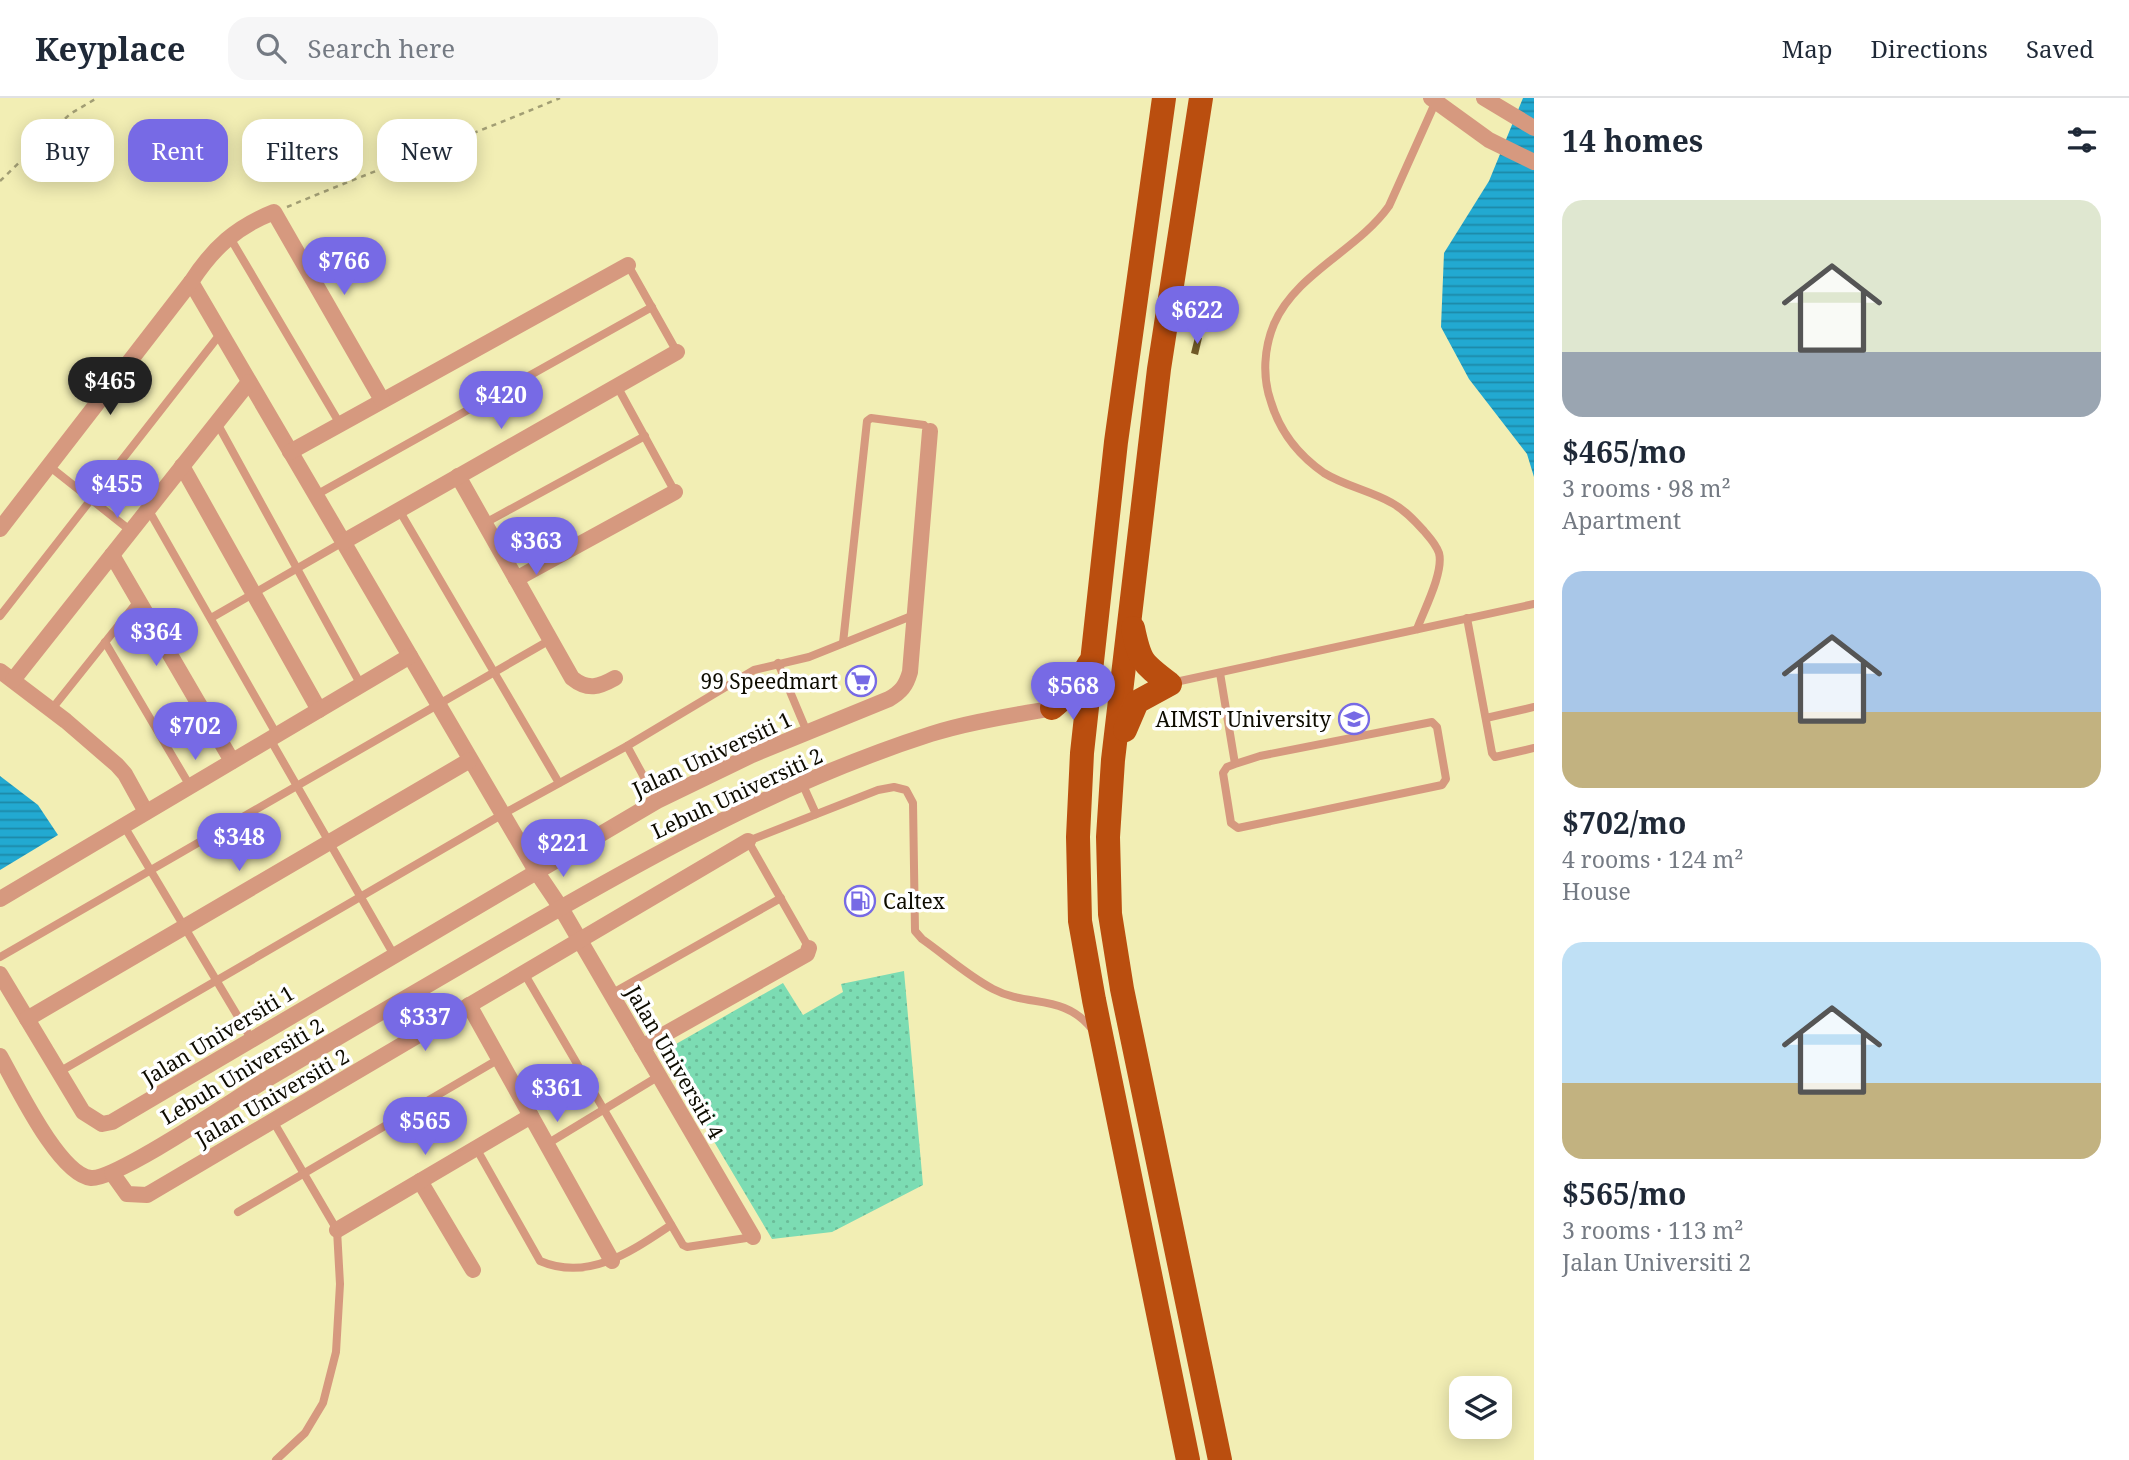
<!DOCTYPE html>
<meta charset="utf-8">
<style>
:root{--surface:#fff;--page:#f6f6f7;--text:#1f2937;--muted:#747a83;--line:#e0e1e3;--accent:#776ae5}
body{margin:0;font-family:"Noto Serif",serif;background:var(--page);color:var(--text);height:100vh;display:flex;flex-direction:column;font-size:26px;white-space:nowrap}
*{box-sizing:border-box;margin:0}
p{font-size:23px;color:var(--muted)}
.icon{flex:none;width:38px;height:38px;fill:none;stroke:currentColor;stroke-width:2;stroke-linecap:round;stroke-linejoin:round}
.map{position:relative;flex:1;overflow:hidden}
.sheet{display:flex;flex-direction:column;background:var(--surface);width:595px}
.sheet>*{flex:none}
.top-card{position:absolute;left:21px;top:21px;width:665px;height:63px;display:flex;gap:14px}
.controls{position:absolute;left:1449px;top:1278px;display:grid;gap:14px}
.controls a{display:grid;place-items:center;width:63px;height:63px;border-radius:14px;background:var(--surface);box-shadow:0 4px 18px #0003;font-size:35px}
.price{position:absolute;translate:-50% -60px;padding:0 16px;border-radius:24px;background:var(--accent);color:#fff;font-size:23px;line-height:46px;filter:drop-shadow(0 2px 4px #0008)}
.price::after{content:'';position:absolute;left:50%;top:42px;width:21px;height:16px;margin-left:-10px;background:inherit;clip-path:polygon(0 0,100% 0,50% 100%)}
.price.current{background:#222;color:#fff}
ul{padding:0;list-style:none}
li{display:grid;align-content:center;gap:14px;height:371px;padding:0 28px}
li span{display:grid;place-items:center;height:217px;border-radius:21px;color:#555}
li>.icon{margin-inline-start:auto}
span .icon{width:126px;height:126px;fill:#fffc;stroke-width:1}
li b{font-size:30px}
h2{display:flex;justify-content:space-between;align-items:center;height:84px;padding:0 28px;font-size:30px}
.pill{padding:0 24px;border-radius:21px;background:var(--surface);box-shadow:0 4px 18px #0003;font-size:24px;line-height:63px}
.pill.current{background:var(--accent);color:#fff}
header{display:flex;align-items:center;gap:42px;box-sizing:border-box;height:98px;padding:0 35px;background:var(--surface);border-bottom:2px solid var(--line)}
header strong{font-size:33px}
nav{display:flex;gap:38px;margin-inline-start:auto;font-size:24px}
.search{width:490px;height:63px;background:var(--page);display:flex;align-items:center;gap:18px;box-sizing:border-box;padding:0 24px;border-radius:21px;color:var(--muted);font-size:26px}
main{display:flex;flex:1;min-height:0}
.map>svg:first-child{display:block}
</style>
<header>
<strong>Keyplace</strong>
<div class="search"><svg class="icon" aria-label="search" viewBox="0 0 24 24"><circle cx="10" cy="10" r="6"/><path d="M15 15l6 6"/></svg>Search here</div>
<nav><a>Map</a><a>Directions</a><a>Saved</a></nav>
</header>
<main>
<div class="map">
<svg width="1534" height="1362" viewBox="0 0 1534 1362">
<defs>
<pattern id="park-dots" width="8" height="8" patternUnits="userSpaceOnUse" patternTransform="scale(1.75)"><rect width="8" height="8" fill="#7cdcb3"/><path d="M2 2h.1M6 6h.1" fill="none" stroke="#6abc98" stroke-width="1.8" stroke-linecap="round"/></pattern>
<pattern id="water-rules" width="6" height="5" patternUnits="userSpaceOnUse" patternTransform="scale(1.75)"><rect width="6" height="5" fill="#22a9d1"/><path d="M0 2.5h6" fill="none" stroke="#1c88a7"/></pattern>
</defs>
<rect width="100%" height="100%" fill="#f2eeb4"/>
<path fill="url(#park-dots)" d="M904,873l19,214 -91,47 -60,7 -107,-180 4,-11 114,-65 20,32 40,-23 -2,-8z"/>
<g fill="url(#water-rules)">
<path d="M1523,0h11v379l-7,-23 -58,-75 -28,-52 3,-74 45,-72z"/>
<path d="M0,678l38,29 20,30 -58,35z"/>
</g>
<path fill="#715a27" d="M1195,239l7,1 -4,17 -7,-2z"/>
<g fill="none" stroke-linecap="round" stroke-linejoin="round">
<g stroke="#a29e74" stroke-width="2.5" stroke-dasharray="5 5" stroke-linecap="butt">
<path d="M0,83l70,-67 27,-16"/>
<path d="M287,109c90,-38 183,-71 273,-109"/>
</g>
<g stroke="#d6997f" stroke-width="8">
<path d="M229,138l111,188"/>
<path d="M628,167l49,87"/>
<path d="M617,288l58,106"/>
<path d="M217,325l144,262"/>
<path d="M49,368l82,65"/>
<path d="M316,397l336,-188"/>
<path d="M148,411l129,226"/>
<path d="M399,412l160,273"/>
<path d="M485,425l160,-87"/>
<path d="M0,518l221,-283"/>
<path d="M211,520l132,-76"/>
<path d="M1467,520l25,135 3,4 39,-9"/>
<path d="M1417,531c7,-19 27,-57 22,-76 -3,-9 -9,-15 -15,-22 -9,-10 -19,-21 -32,-28 -21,-12 -47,-17 -68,-30 -26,-18 -44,-41 -53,-71 -9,-25 -7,-54 3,-78 22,-51 84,-74 115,-118l47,-105"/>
<path d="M105,544l85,144"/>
<path d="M843,545l24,-222 4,-3 53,7 6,6"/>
<path d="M778,565l29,69"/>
<path d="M1220,575l15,91 25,-8 172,-34 5,5 9,52 -4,6 -204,43 -7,-5 -8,-50 4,-6 8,-3"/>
<path d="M1171,585l363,-79"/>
<path d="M51,612l87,-109"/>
<path d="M1486,620l48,-11"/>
<path d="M270,641l124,216"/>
<path d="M627,648l30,55"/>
<path d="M802,685l14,31"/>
<path d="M124,728l128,214"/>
<path d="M809,850l-61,-107 130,-51 16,-3 12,3 7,13 2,128 7,8c23,16 46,37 71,50 36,19 70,4 99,40"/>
<path d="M0,859l550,-317"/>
<path d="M524,875l159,272 4,2 66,-10"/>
<path d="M611,896l170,-96"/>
<path d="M59,974l444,-258 124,-68 127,-76 55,-13 105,-42"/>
<path d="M273,1023l64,109 3,54 -4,68 -13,51 -18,30 -29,27"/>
<path d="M547,1046l112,-68"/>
<path d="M476,1050l64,113c49,21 92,-10 131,-36"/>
<path d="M238,1114l261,-153"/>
</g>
<g stroke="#d6997f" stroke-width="16">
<path d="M1431,0l58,42 45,22"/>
<path d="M1484,0l50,30"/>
<path d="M191,184l345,589 25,37 192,329"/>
<path d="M290,354l338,-187"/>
<path d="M182,368l137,244"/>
<path d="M458,378l114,202c16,13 27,9 43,0"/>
<path d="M0,431l191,-247c22,-34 45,-55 83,-70l108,188"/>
<path d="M343,444l334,-190"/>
<path d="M112,457l120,206"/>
<path d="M516,481l159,-87"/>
<path d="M0,573l66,50 51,44 8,9 21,38"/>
<path d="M13,582l236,-298"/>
<path d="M0,801l410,-243"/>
<path d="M0,876l83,138 19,12 10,-2 545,-321 95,-46 137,-56c12,-7 17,-13 21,-27l20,-241"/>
<path d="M469,907l143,256"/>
<path d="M27,921l443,-259"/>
<path d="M642,949l165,-93 2,-6"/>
<path d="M0,958c16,28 59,119 91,122 25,2 144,-79 173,-97 84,-50 168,-98 253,-148 133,-77 267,-152 414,-199 41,-13 86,-19 128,-27"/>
<path d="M112,1075l15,21 20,1 601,-354"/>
<path d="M420,1083l53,89"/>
<path d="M337,1132l194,-114"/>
</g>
<g stroke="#ba4e0f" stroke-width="24">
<path d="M1164,0l-48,344 -34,311 -4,84 2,84 14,79 94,460"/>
<path d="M1201,0l-42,271 -46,391 -5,77 2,77 12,75 98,471"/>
<path d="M1052,610l22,-19 15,-25"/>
<path d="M1125,632l12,-28 33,-18c-28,-21 -30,-22 -37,-56"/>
</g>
</g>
<defs>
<g id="supermarket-ring" transform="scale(1.575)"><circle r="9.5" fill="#fff" stroke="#776ae5" stroke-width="1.5"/><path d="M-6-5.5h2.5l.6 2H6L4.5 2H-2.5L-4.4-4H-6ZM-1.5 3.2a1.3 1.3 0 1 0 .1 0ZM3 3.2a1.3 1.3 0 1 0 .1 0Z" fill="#776ae5"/></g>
<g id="university-ring" transform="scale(1.575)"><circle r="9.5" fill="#fff" stroke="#776ae5" stroke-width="1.5"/><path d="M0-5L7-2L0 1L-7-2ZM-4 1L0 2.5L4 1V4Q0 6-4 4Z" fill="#776ae5"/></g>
<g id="fuel-ring" transform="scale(1.575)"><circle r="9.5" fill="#fff" stroke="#776ae5" stroke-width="1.5"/><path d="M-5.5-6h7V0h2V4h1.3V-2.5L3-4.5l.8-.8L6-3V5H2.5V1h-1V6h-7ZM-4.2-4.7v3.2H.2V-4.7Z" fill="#776ae5"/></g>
</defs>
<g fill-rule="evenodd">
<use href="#supermarket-ring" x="861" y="583"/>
<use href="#university-ring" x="1354" y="621"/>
<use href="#fuel-ring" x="860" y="803"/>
</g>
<g text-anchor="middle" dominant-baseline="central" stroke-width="7" stroke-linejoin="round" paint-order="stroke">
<g font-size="21" fill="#0e0c00" stroke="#fff" text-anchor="end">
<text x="838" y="583">99 Speedmart</text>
<text x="1331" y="621">AIMST University</text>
<text x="883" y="803" text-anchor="start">Caltex</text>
</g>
<g font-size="21" fill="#0e0c00" stroke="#fff">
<text transform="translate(712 656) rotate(-25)">Jalan Universiti 1</text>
<text transform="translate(737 695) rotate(-25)">Lebuh Universiti 2</text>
<text transform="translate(218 937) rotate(-31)">Jalan Universiti 1</text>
<text transform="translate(675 964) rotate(60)">Jalan Universiti 4</text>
<text transform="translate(242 973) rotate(-31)">Lebuh Universiti 2</text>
<text transform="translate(272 999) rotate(-30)">Jalan Universiti 2</text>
</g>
</g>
</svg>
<div class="controls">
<a><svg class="icon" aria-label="layers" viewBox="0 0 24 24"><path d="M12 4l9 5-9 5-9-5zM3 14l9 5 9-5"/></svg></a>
</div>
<b class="price" style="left:344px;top:199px">$766</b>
<b class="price" style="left:1197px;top:248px">$622</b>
<b class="price current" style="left:110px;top:319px">$465</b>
<b class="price" style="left:501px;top:333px">$420</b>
<b class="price" style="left:117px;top:422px">$455</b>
<b class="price" style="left:536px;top:479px">$363</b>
<b class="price" style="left:156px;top:570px">$364</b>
<b class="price" style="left:1073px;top:624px">$568</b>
<b class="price" style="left:195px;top:664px">$702</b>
<b class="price" style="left:239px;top:775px">$348</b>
<b class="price" style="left:563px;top:781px">$221</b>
<b class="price" style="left:425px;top:955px">$337</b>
<b class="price" style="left:557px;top:1026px">$361</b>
<b class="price" style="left:425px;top:1059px">$565</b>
<div class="top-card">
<a class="pill">Buy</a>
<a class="pill current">Rent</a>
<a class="pill">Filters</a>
<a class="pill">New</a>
</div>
</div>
<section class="sheet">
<h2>14 homes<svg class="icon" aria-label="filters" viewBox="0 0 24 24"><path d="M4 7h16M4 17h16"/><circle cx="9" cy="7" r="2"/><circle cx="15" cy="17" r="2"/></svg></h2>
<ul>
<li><span style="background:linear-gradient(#dfe7d0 70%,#9aa5b1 0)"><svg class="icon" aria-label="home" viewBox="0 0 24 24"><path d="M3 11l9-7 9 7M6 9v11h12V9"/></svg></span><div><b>$465/mo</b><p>3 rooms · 98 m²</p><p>Apartment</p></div></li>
<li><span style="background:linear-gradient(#a9c7e8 65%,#c2b280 0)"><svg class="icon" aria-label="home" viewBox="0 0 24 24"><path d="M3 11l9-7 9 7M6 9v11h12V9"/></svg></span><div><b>$702/mo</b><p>4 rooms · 124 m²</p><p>House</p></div></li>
<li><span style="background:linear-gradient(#bfe0f5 65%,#c2b280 0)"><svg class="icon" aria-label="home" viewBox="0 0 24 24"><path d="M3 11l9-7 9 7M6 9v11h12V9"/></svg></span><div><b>$565/mo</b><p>3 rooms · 113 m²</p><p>Jalan Universiti 2</p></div></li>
</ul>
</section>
</main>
